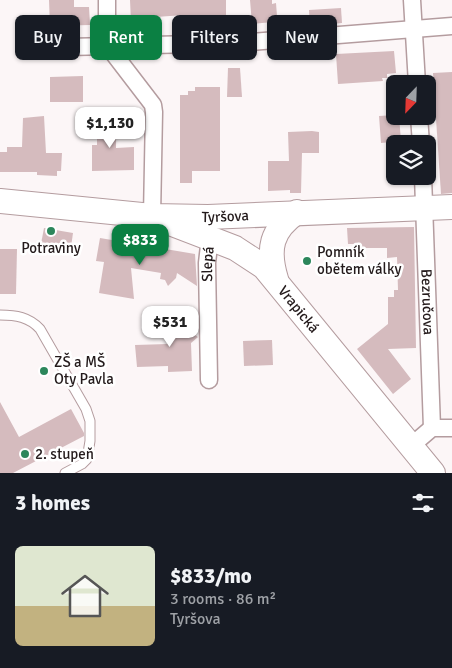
<!DOCTYPE html>
<meta charset="utf-8">
<style>
:root{--surface:#171b24;--page:#242831;--text:#f1f3f6;--muted:#9ea1a6;--line:#363941;--accent:#0b8043}
body{margin:0;font-family:Signika,sans-serif;background:var(--page);color:var(--text);height:100vh;display:flex;flex-direction:column;font-size:19px;white-space:nowrap}
*{box-sizing:border-box;margin:0}
p{font-size:16px;color:var(--muted)}
.icon{flex:none;width:28px;height:28px;fill:none;stroke:currentColor;stroke-width:2;stroke-linecap:round;stroke-linejoin:round}
.map{position:relative;height:473px;overflow:hidden}
.sheet{display:flex;flex-direction:column;background:var(--surface);flex:1}
.sheet>*{flex:none}
.banner{position:absolute;left:15px;top:15px;width:422px;height:45px;display:flex;gap:10px}
.needle{width:32px;rotate:203deg}
.buttons{position:absolute;left:386px;top:75px;display:grid;gap:10px}
.buttons a{display:grid;place-items:center;width:50px;height:50px;border-radius:8px;background:var(--surface);box-shadow:0 1px 4px #0004;font-size:25px}
.price{position:absolute;translate:-50% -42px;padding:0 11px;border-radius:10px;background:#fff;color:#222;font-size:16px;line-height:32px;filter:drop-shadow(0 1px 2px #0008)}
.price::after{content:'';position:absolute;left:50%;top:30px;width:15px;height:11px;margin-left:-8px;background:inherit;clip-path:polygon(0 0,100% 0,50% 100%)}
.price.current{background:var(--accent);color:#fff}
ul{padding:0;list-style:none}
li{display:flex;align-items:center;gap:15px;height:125px;padding:0 15px}
li+li{border-top:1px solid var(--line)}
li span{display:grid;place-items:center;flex:none;width:140px;height:100px;border-radius:8px;color:#555}
li>.icon{margin-inline-start:auto}
span .icon{width:60px;height:60px;fill:#fffc;stroke-width:1}
li b{font-size:21px}
h2{display:flex;justify-content:space-between;align-items:center;height:60px;padding:0 15px;font-size:21px}
.chip{padding:0 18px;border-radius:8px;background:var(--surface);box-shadow:0 1px 4px #0004;font-size:18px;line-height:45px}
.chip.current{background:var(--accent);color:#fff}
.map>svg:first-child{display:block}
</style>
<div class="map">
<svg width="452" height="473" viewBox="0 0 452 473">
<rect width="100%" height="100%" fill="#fcf6f7"/>
<g fill="#d5bbbe">
<path d="M49,0h25v7h15l1,18 -40,1z"/>
<path d="M130,0h96v20h-25v-4l-17,1v-2l-28,2v4l-25,1z"/>
<path d="M250,0h22v4l4,-1 1,13 -4,1v5l-21,2z"/>
<path d="M341,8l1,15 -32,3 -1,-16z"/>
<path d="M394,51l2,22 -9,1v4h-5l1,3 -45,3 -2,-30z"/>
<path d="M228,68h12l2,29h-15z"/>
<path d="M452,72v121l-11,1 -8,-121z"/>
<path d="M83,76v26h-33v-25z"/>
<path d="M195,87h25v84h-28v12h-12v-88h8v-4h7z"/>
<path d="M395,115v1h4l2,25 -20,2 -2,-27z"/>
<path d="M44,116l2,37h16l-1,18h-4v5l-20,-1v-3h-37v-20h7v-5h15l1,-29z"/>
<path d="M97,116h19v32l18,-1v23l-42,1v-26h5z"/>
<path d="M312,131l7,1v21h-17l-1,40h-11v-3l-22,1v-30h21l-1,-29z"/>
<path d="M414,227l2,121 -28,1 23,30 -18,15 -36,-45 31,-25v-27h6v-7h4l-1,-33 -10,1v-10h-30v-4h-9l-1,-16z"/>
<path d="M44,228l29,5 -3,21 -30,-5z"/>
<path d="M100,238l95,16 2,32 -20,-13 -1,5 -8,8 -3,-6 -5,-1 1,-6 -30,-5 3,31 -35,-6 5,-31 -8,-1z"/>
<path d="M0,249h17l-1,45h-16z"/>
<path d="M190,316l1,16 7,5 -7,6 1,28 -24,1v-6l-31,1 -2,-22 32,-1 -1,-27z"/>
<path d="M272,340l1,25 -29,1 -1,-25z"/>
<path d="M0,402l19,35 52,-28 13,24v3l-71,37h-13z"/>
</g>
<g fill="none" stroke-linecap="round" stroke-linejoin="round">
<g stroke="#b49c9f" stroke-width="11">
<path id="lane" d="M0,315c16,0 29,2 40,14l46,80 4,12v20l-3,18 -5,5 -17,9"/>
</g>
<g stroke="#b49c9f" stroke-width="19">
<g id="street">
<path d="M107,0v45l46,60 1,7 -2,104"/>
<path d="M412,0l5,84"/>
<path d="M25,48l212,-5 215,-17"/>
<path d="M419,116l2,28"/>
<path id="s1" d="M423,176l9,252"/>
<path id="s2" d="M209,380l-2,-117 3,-26"/>
<path d="M411,446l21,-18h20"/>
</g>
</g>
<g stroke="#b49c9f" stroke-width="26">
<g id="secondary">
<path id="s3" d="M0,201l152,15 56,1 244,-10"/>
<path id="s4" d="M170,223l65,25 29,19 169,206"/>
<path d="M276,279c-9,-30 -5,-49 21,-67"/>
</g>
</g>
<use href="#lane" stroke="#fff" stroke-width="9"/>
<use href="#street" stroke="#fff" stroke-width="16"/>
<use href="#secondary" stroke="#fff" stroke-width="24"/>
</g>
<g fill="#2c865b" stroke="#fff" stroke-width="2">
<circle cx="51" cy="231" r="5"/>
<circle cx="307" cy="261" r="5"/>
<circle cx="44" cy="371" r="5"/>
<circle cx="25" cy="454" r="5"/>
</g>
<g text-anchor="middle" dominant-baseline="central" stroke-width="5" stroke-linejoin="round" paint-order="stroke">
<g font-size="15" fill="#241b1c" stroke="#fff">
<text stroke="none"><textPath href="#s3" startOffset="226">Tyršova</textPath></text>
<text stroke="none"><textPath href="#s2" startOffset="116">Slepá</textPath></text>
<text stroke="none"><textPath href="#s1" startOffset="126">Bezručova</textPath></text>
<text stroke="none"><textPath href="#s4" startOffset="159">Vrapická</textPath></text>
</g>
<g font-size="15" fill="#241b1c" stroke="#fff" text-anchor="start">
<text x="51" y="248" text-anchor="middle">Potraviny</text>
<text x="317" y="252">Pomník<tspan x="317" dy="17">obětem války</tspan></text>
<text x="54" y="362">ZŠ a MŠ<tspan x="54" dy="17">Oty Pavla</tspan></text>
<text x="35" y="454">2. stupeň</text>
</g>
</g>
</svg>
<div class="buttons">
<a><svg class="needle" viewBox="-14 -14 28 28"><path d="M0-13l5 13h-10z" fill="#e53935"/><path d="M0 13l5-13h-10z" fill="#9ea1a6"/></svg></a>
<a><svg class="icon" aria-label="layers" viewBox="0 0 24 24"><path d="M12 4l9 5-9 5-9-5zM3 14l9 5 9-5"/></svg></a>
</div>
<b class="price" style="left:110px;top:149px">$1,130</b>
<b class="price current" style="left:140px;top:266px">$833</b>
<b class="price" style="left:170px;top:348px">$531</b>
<div class="banner">
<a class="chip">Buy</a>
<a class="chip current">Rent</a>
<a class="chip">Filters</a>
<a class="chip">New</a>
</div>
</div>
<section class="sheet">
<h2>3 homes<svg class="icon" aria-label="filters" viewBox="0 0 24 24"><path d="M4 7h16M4 17h16"/><circle cx="9" cy="7" r="2"/><circle cx="15" cy="17" r="2"/></svg></h2>
<ul>
<li><span style="background:linear-gradient(#dfe7d0 60%,#c2b280 0)"><svg class="icon" aria-label="home" viewBox="0 0 24 24"><path d="M3 11l9-7 9 7M6 9v11h12V9"/></svg></span><div><b>$833/mo</b><p>3 rooms · 86 m²</p><p>Tyršova</p></div></li>
</ul>
</section>
